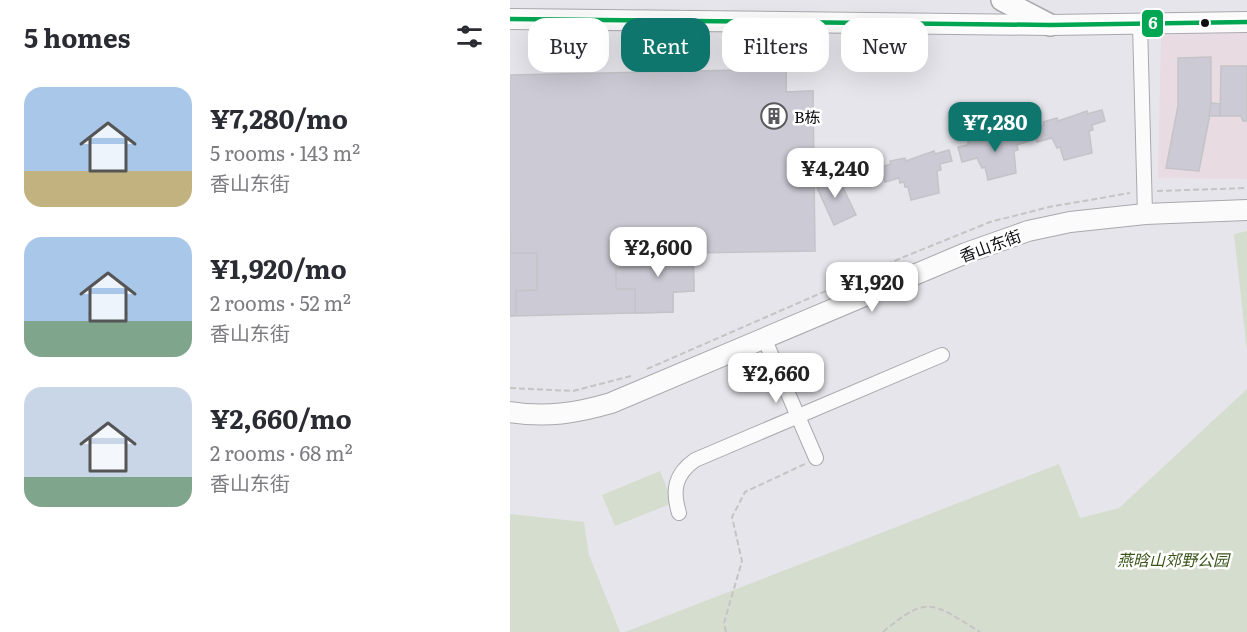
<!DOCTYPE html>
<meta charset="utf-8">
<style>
:root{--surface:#fff;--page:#f2f2f3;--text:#2b2b33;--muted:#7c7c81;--accent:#0f766e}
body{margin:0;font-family:Literata,"Noto Sans SC",serif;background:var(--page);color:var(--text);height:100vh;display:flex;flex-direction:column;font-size:22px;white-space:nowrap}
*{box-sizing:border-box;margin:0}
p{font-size:20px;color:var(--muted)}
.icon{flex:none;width:33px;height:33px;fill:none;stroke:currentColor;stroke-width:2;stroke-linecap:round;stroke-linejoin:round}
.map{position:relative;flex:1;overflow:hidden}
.sheet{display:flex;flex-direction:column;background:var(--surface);width:510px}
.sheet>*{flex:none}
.hud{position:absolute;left:18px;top:18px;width:570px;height:54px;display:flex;gap:12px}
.price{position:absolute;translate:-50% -51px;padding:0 14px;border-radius:12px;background:#fff;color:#222;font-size:20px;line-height:39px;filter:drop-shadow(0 2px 3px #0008)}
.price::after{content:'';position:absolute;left:50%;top:36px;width:18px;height:14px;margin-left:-9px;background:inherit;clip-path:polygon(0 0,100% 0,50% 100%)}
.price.selected{background:var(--accent);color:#fff}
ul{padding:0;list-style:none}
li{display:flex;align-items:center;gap:18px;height:150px;padding:0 24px}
li span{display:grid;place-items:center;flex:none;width:168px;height:120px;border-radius:18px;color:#555}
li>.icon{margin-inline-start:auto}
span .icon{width:72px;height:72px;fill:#fffc;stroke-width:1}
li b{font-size:26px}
h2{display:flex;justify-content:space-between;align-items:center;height:72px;padding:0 24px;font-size:26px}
.chip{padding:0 21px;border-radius:18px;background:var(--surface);box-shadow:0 6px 24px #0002;font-size:21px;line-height:54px}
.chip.selected{background:var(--accent);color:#fff}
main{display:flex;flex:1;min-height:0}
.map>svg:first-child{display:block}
</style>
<main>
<section class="sheet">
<h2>5 homes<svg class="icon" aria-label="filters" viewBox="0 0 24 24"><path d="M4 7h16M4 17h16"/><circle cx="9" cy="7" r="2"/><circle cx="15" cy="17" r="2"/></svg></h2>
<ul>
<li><span style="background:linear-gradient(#a9c7e8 70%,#c2b280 0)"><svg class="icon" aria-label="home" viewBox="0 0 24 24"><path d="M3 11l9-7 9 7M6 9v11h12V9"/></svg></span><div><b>¥7,280/mo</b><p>5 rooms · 143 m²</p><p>香山东街</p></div></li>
<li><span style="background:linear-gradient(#a9c7e8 70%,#7fa58c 0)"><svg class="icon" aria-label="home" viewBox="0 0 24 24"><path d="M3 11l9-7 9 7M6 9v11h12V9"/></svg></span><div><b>¥1,920/mo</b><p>2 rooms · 52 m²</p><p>香山东街</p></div></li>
<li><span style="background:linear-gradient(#c9d6e8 75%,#7fa58c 0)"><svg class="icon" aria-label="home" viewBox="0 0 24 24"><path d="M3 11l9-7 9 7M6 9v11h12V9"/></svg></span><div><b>¥2,660/mo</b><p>2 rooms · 68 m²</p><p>香山东街</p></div></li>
</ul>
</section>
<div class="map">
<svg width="737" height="632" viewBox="0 0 737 632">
<rect width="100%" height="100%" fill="#e6e5eb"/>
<path fill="#e9dbe2" d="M737,33v146l-89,-1 3,-143z"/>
<g fill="#d5dece">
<path d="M737,231v120l-13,-117z"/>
<path d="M737,389v243h-622l434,-168 21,54 39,-10z"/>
<path d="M150,471l13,32 -58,23 -13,-31z"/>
<path d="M0,514l74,8 5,33 31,77h-110z"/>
</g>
<g fill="#cccbd5" stroke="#c4c3c8" stroke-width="1.5">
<path d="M701,57v52l-12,62 -33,-3 12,-62v-48z"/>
<path d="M711,66h26v55h-4l-2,-5h-21z"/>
<path d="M255,69h21v23l27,-1v38h-21v22l-37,1 -1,-25h-18v-21l29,-1z"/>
<path d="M276,69v23l27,-1 2,160 -122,2 1,38 -21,1v20l-163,4v-241z"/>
<path d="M701,103l9,1v12h-11z"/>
<path d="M592,110l3,11 -13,4 1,5 -4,1 3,22 -28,7 -4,-13 -3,1 -5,-10 -15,4 -4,-15 11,-2 -1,-3 14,-4 1,3 29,-10v3z"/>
<path d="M517,130l2,11 -12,4 1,5 -4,1 2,22 -28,7 -3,-13 -3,1 -5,-10 -15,4 -4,-15 10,-2v-4l14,-3 1,3 28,-10 1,3z"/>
<path d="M439,150l3,11 -12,3 1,6 -4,1 2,22 -28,7 -3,-13h-3l-1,-5 -4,1 -1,-5 -14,4 -4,-15 10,-3 -1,-3 15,-3 1,3 28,-10 1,3z"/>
<path d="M326,173l20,42 -22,10 -19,-42z"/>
<path d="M0,235v18h27v37l-21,1v24l-6,1z"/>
<path d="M135,237h21l1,17 26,-1 1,38 -21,1v20l-38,1v-24h-19v-21l30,-1z"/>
</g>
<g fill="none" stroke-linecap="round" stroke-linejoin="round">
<g stroke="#aaa8ad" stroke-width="16">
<g id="street">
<path d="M630,24l5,190"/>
<path d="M254,338l52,120"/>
<path d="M169,513c-7,-23 -4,-39 16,-53l247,-105"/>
</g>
</g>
<g stroke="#aaa8ad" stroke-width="22">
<g id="secondary">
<path d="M0,19l540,6 197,-3"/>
<path d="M0,412c36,6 67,1 101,-9l355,-150 62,-22 42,-9 75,-8 102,-4"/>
</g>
</g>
<g stroke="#aaa8ad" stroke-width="24">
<path id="primary" d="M492,0l48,25"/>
</g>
<g stroke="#c4c4c5" stroke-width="2" stroke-dasharray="6 3" stroke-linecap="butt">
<path d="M647,191l90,-3"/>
<path d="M137,369l259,-113 84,-34 59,-15 81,-14"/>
<path d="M0,388l63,3 58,-15"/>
<path d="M216,632l-2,-9 18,-62 -10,-44 13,-25 60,-28"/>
<path d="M373,632c45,-38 50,-29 97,0"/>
</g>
<use href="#street" stroke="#fbfbfc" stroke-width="14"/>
<use href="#secondary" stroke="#fbfbfc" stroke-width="20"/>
<use href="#primary" stroke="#fbfbfc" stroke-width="21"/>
<g stroke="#fff" stroke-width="9">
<path id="bus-1" d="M0,19l540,6 197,-3"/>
</g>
<use href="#bus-1" stroke="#00a651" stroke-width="4.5"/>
</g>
<defs>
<g id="building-ring" transform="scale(1.35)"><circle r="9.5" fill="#fff" stroke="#5a595d" stroke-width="1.5"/><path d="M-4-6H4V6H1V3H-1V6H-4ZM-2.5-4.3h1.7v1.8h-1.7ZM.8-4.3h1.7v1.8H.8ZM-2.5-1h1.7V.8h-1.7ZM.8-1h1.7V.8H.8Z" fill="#5a595d"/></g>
</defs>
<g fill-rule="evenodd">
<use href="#building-ring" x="264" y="116"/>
</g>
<circle fill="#0e0d11" stroke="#fff" stroke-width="2" cx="695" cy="23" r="5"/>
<g text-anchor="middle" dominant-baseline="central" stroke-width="5" stroke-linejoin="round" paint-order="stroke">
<g font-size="16" fill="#0e0d11" stroke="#fff" text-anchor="start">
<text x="284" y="116">B栋</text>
</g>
<g font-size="16" fill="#0e0d11" stroke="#fff">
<text transform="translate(480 245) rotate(-20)">香山东街</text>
</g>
<g font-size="16" font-style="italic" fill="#3a5419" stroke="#fff">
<text x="663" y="559">燕晗山郊野公园</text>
</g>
</g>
<rect stroke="#fff" stroke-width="2" x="631" y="9" width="23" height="29" rx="6" fill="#00a651"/>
<g font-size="16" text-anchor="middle" font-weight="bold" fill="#fff">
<text x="643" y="29">6</text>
</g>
</svg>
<b class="price selected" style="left:485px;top:153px">¥7,280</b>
<b class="price" style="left:325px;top:199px">¥4,240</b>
<b class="price" style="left:148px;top:278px">¥2,600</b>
<b class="price" style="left:362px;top:313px">¥1,920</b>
<b class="price" style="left:266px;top:404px">¥2,660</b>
<div class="hud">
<a class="chip">Buy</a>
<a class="chip selected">Rent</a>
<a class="chip">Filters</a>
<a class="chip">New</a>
</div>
</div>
</main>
